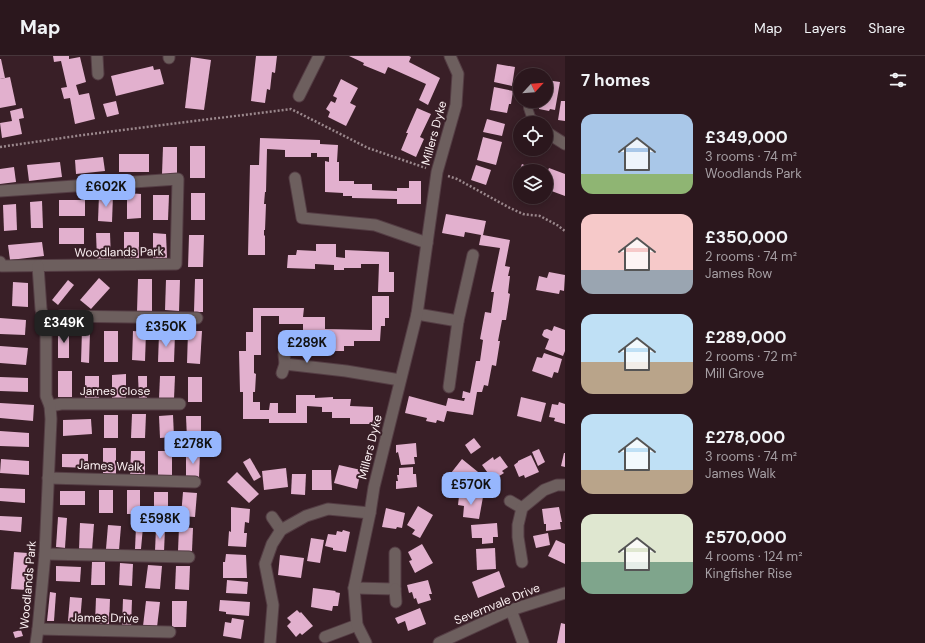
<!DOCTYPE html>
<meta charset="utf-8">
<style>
:root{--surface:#2b171d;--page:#37242a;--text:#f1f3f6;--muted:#a69fa4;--line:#47363b;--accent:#96b6fd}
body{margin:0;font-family:"DM Sans",sans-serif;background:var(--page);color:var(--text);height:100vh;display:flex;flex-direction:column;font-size:15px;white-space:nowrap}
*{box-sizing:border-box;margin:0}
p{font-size:13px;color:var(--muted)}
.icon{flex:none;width:22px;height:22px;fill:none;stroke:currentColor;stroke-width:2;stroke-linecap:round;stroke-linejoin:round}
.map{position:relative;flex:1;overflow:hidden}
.sheet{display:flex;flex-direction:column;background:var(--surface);width:360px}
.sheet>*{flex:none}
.needle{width:26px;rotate:64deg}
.tools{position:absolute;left:513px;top:12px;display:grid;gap:8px}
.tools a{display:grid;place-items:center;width:40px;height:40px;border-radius:50%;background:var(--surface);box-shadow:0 2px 10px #0003,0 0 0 1px var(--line);font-size:20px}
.price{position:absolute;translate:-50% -34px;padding:0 9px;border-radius:8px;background:var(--accent);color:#111;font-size:13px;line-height:26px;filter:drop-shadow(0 1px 2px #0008)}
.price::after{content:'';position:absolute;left:50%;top:24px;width:12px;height:9px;margin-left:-6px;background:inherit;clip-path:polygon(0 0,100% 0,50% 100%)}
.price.current{background:#222;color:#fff}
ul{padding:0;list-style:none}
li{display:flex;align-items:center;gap:12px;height:100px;padding:0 16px}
li span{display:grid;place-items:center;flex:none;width:112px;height:80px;border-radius:12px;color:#555}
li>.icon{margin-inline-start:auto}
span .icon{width:48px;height:48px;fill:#fffc;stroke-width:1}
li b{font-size:17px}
h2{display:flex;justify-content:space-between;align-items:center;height:48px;padding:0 16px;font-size:17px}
header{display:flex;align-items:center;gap:24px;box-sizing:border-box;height:56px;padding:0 20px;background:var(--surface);border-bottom:1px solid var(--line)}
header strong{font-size:19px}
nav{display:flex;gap:22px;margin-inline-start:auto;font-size:14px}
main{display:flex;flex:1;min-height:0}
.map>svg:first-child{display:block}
</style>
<header>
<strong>Map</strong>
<nav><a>Map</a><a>Layers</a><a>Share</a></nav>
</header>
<main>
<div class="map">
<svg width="565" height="587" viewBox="0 0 565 587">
<rect width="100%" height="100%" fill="#391f27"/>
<g fill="#e2b0ce">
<path d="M53,0h16v3l11,-2 6,25 -10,3 3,10 10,-2 6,26 -20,5 -5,-26 -6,1 -3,-11 6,-1 -6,-26 -7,1z"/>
<path d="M256,0h21l-2,17 -3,-1 -2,18 -3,-1 -2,14 -14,-2z"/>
<path d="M349,0h60l2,1 -2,5 31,16 -12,27 -9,-5 7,-16 -38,-17 -3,7 -22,-9 1,-2z"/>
<path d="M191,1l20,3 -7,50 -19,-2z"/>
<path d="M0,3h1l4,19 -5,1z"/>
<path d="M497,8l18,3 -3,19 -18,-4z"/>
<path d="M153,10l1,4 6,-1 4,15 -48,12 -5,-20z"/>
<path d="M10,21l6,28 -16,3v-29z"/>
<path d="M341,23l17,9 -8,15 6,3 -10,20 -18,-9 2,-5 -4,-3 5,-8 4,2 2,-5 -4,-2z"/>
<path d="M546,24l14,2 -5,28 -5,-1 -1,2 -10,-2 1,-8h6z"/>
<path d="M494,31l19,4 -2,13h-2l-2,9 -17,-3z"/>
<path d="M116,45l3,13 -12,3 -4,-13z"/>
<path d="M561,45h4v20l-7,-1z"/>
<path d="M22,52l2,10 -5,1 3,15 -20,4 -2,-15 12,-2 -2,-10z"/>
<path d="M417,52l14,6 -11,23 4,2 -8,18 -15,-7 7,-17h-2z"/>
<path d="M487,63l18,5 -3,12 -19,-4z"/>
<path d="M483,81l19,5 -6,23 -19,-5z"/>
<path d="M260,82l60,2v4l18,1 -1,17h2v19h15v3h18v6l25,1v-3h12v-7h12v23h-24v-5l-45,-1v-2h-9v-3l-18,-1v-31l4,1v-5h-12v-4h-6v4h-26v-7l-18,-1 -1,43h-1l-1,12h2l-1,26h-1v5l1,1v19h-17l2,-90h9z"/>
<rect x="190" y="90" width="15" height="32"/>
<path d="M163,91h14v27h-15z"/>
<rect x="119" y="98" width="30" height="18"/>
<path d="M103,101l2,14 -29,3 -1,-14z"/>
<path d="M60,106l2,15 -33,4 -2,-16z"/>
<path d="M522,108l16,7h-18v19l-7,-3z"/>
<path d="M476,109l15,5 -5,15 -15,-5z"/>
<path d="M14,111l2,15 -16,2v-15z"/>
<path d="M549,112l16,6v22l-19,-7v-14z"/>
<path d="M127,137l14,1v24l-14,1z"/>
<rect x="191" y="137" width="14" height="27"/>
<path d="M99,139h14l-1,27 -14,-1z"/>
<path d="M153,139h16l-1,25h-15z"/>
<rect x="59" y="144" width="26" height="16"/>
<path d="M42,145l1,27h-12l-1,-26z"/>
<path d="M16,148l1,26 -13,1 -1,-26z"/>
<path d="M446,158l40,7 -3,14 27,5 -5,26 5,1 -2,9h2l-2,17 2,1 -4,26h-4l-4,21h2l-4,25 -4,-1 -4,21 -4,-1 -2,7h-5l-4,23 -26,-4 -3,11 -7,-2 -1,3 -10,-2 1,-3 -22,-5 4,-17 37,10 2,-8 16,3 1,-3h-3l1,-7 7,2 6,-32h4l3,-21 -3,-1 5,-27 6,1 3,-21h-3l9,-44 -21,-3 2,-10 -16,-3 -1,5 -22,-4z"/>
<rect x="59" y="172" width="25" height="16"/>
<rect x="124" y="176" width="15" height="26"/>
<path d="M96,177h14l1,26h-14z"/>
<path d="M153,177l13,1 1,24h-14z"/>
<path d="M189,179h15l-1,32h-15z"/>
<path d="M42,186l2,14 -34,4 -2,-15z"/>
<path d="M316,188h20v13l9,1v-8l44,2v20h5v20h-16l1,-28h-18v4h-17v2h-10v-5l-19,-1v5l-28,-1 1,-13h8l1,-5 19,1z"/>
<path d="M549,216l16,3 -1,16 -4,-1 -1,4 -23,-4 3,-14 8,2z"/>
<path d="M99,222l11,10 -19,21 -11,-9z"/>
<path d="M138,223h14v33h-15z"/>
<path d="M195,223h8v33h-9z"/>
<path d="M68,224l6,5 -16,20 -6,-5z"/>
<path d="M166,224h14l-1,31 -14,-1z"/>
<path d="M13,226l15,1v24l-16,-1z"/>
<path d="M372,240h17v22h-4v8h-4l-1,15h-26v5h-10v5h-19v-15h-22v-12h-24v-8h-18v39h-7v18l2,1 -1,18h-2v10h7v8h9l1,-7h8v10h18v-18h19v3l18,-1v2h18l-1,7 23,1v17h-23v-6h-18v-6h-10v-5l-15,-1v17h-38v-4h-26v-27h-3l-1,-41h7v-19h7v-24h51l-1,9h22v12l47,1z"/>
<path d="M0,262l26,2 -1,15 -25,-1z"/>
<path d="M554,270l11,4v21l-2,5 -18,-7 4,-10 -5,-2 -2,-2 2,-5 3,-1 5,2z"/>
<rect x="58" y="274" width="11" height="28"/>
<path d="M82,274l8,1 -1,32 -8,-1z"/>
<rect x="104" y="275" width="14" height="31"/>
<path d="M133,275l13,1 -1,29 -13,-1z"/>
<path d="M188,275h14l-2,33 -13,-1z"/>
<path d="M159,278h16l-1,28h-16z"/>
<path d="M0,290l28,2 -2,17 -26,-2z"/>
<path d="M544,297l18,6 -4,14 -4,-1 -2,6 -20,-7 5,-14 5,1z"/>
<rect x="58" y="315" width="14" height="26"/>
<path d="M126,318v24l-14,1v-24z"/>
<rect x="85" y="320" width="14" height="22"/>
<path d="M138,320h9v23h-8z"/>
<path d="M160,320h15l-1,23h-15z"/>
<path d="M0,321l28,1v14l-28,-1z"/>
<rect x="188" y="321" width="14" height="25"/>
<path d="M521,341l25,6 -5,19 -24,-6z"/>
<path d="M559,346l6,2v20l-11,-3 1,-3 -6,-1 3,-13 6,1z"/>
<path d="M0,347l34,2 -1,16 -33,-3z"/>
<path d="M132,358h14l-1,24h-14z"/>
<rect x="104" y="359" width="14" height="23"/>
<path d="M173,359l1,22 -14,1 -1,-22z"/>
<path d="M186,360h15v23h-14z"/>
<path d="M91,363l1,15 -29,2v-16z"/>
<path d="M0,375l29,2v14l-29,-1z"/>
<path d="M474,382l7,9 -10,7 -6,-9z"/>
<path d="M416,387l1,14h-3l1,7 -14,1 -3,-13 -2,1v-8z"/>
<rect x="103" y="392" width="13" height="26"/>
<path d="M539,393l6,13 -7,4 -6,-14z"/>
<path d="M131,395h14v25h-15z"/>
<rect x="158" y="395" width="14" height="26"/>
<path d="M186,396h14l-1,26h-13z"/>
<path d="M564,397h1v14l-4,-1z"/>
<path d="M62,398h26v14l-26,-1z"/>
<path d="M531,399l8,17 -14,6 -1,-3 -5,2 -5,-12 4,-3v-1z"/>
<path d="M500,400l8,11 -6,4 2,2 -11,7 -11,-15 11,-8 1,3z"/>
<path d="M250,402l11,19 -7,4 -11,-19z"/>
<path d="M1,403l28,2v14l-29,-2z"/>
<path d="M462,403l21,17 -5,5 -4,-3 -6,8 -17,-13z"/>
<path d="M339,409l22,5 -4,19 -23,-6z"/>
<path d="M413,411v7h3l1,13 -21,2v-8h2l-1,-6h2v-7z"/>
<path d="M286,412l2,19 -24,3 -2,-19z"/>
<path d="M312,414h19l1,20h-20z"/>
<path d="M237,416l22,22 -10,9 -22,-21z"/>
<path d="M292,418h14l-1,21 -14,-1z"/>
<path d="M0,432l25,1v14l-25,-2z"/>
<rect x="99" y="434" width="14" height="23"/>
<rect x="127" y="434" width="13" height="24"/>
<rect x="60" y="435" width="25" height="14"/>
<rect x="154" y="436" width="14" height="23"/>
<path d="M183,436l14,1 -2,24 -14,-1z"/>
<path d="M466,438l17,3 -4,22 -16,-2 1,-11 -6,-1 1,-9 7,1z"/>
<path d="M418,450l15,9 -13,23 -8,-4 3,-4 -8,-5z"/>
<path d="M231,451l19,2 -1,14 -4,-1 -1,11h3l-1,14 -18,-1 1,-15 2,1z"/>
<path d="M559,451l3,15h-2l1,7 -15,2v-7h-2l-2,-15z"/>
<path d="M386,452l19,5 -3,15 -5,-1 -1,2 -14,-2z"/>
<path d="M0,460l22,1 -1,15 -21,-2z"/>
<path d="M58,461l9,1 -2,30 -9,-1z"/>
<path d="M80,467l14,1 -2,27 -13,-1z"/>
<path d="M497,467l1,14h-5v6l-11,1v-6h-10l-1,-13z"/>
<path d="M108,469l13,1 -2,24 -13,-1z"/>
<path d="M136,471h7l-2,22h-6z"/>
<path d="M179,471l14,1 -1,23h-14z"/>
<path d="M156,472h9l-1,24 -9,-1z"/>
<path d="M343,474l7,2 -4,20 -13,-2v-2l-8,-2 3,-12 8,1 1,-4 5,1z"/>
<path d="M548,477l2,12 -14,3 -3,-12z"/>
<path d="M311,482l13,2 -4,23 -13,-2z"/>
<path d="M556,484l9,4v20l-17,-8z"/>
<path d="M422,488l11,19 -18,10 -6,-12 3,-1 -4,-8z"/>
<path d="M495,492l1,21 -19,1 -1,-21z"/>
<path d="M14,496l14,1 -2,37 -15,-1z"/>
<path d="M226,498l20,1 1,23h-24v-16h2z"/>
<path d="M280,499l24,3 -3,20 -23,-3z"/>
<path d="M92,506h13v23h-14z"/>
<path d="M120,507l13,1 -1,22 -13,-1z"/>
<path d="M148,509l14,1 -2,23 -15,-1z"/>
<path d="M56,510l25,1 -1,15 -24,-1z"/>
<path d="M176,510h14l-1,24 -14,-1z"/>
<path d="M499,515l6,16 -27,11 -6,-16z"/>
<path d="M227,524l21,2 -1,12 -21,-1z"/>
<path d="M428,524l4,14h-3l2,6 -13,4 -2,-6 -2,1 -2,-7 -3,1 -2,-8z"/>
<path d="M313,532l23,3 -1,1 5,1 -2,13h-5l-1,5 -21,-4z"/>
<path d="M50,536l6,1 -2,28h-7z"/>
<path d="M70,541l12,1 -2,24 -12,-1z"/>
<path d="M96,542l14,1 -1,25 -14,-1z"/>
<path d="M123,543l9,1 -1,27 -9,-1z"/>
<path d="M220,544l30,2 -1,14 -23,-2v-2l-7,-1z"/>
<path d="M146,545l14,1 -3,25 -14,-1z"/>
<path d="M172,545h15l-1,26h-14z"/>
<path d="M420,552l6,16 -18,7 -3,-10 -7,3 -3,-6z"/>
<path d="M297,554l3,3 1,-1 12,14 -11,9 -2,-2 -4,4 -9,-11 4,-4 -4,-4z"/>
<path d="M232,562l12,2 -3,19 -18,-3 2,-14 6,1z"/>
<path d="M561,567l4,1v19h-8z"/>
<path d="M21,574l2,6 -8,2 -2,-6z"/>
</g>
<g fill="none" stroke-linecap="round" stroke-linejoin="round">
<g stroke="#543d44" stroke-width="10">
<path id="service" d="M528,45v7l4,12"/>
</g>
<g stroke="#543d44" stroke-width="13">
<g id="minor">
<path d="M97,0l1,18"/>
<path d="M169,0v2"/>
<path d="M299,40l20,-40"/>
<path d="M532,64l4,3"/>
<path d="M546,76l19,12"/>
<path d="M295,122l7,40 73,7 52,18"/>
<path d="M0,135l178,-12 -2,85 -174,2 -2,-4"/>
<path d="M417,258l41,7 15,-66"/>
<path d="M44,264l16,-4 137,2"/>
<path d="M285,308l61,7 54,9"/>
<path d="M282,317l3,-9 -1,-10"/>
<path d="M449,331l9,-66"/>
<path d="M50,350l11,-2h119"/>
<path d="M48,422l147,4"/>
<path d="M510,445l12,7"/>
<path d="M272,461l9,13"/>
<path d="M45,498l144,3"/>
<path d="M522,506l-4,-25v-12l4,-17 22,-18 13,-5h8"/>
<path d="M354,532l41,1v-36"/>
<path d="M395,533l1,13"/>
<path d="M511,554l12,33"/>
<path d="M38,573l132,3"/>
<path d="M325,581l32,-12"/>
<path d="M36,587l2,-14 7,-75 6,-135 -1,-13 -4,-10v-68l-5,-19 -3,-43"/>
<path d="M270,587l3,-38 -8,-41 7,-20 9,-14 25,-14 22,-7 42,4"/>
<path d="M366,587l-9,-18 -3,-37 16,-75 4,-26 43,-173 20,-142 19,-67 2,-31 -8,-18"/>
</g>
</g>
<g stroke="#543d44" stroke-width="13">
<path id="tertiary" d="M439,587l72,-33 54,-17"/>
</g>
<g stroke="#9b888d" stroke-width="2.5" stroke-dasharray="2 2" stroke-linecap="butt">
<path d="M0,91l83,-12 208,-26 77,39 58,20"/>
<path d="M448,120l9,3 53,29 13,6 17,2 17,9 8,6"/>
</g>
<use href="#service" stroke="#6d5f5e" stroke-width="8"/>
<use href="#minor" stroke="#6d5f5e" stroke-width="11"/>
<use href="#tertiary" stroke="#6d5f5e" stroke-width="11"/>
</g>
<g text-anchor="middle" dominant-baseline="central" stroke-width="4" stroke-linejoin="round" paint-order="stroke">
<g font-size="12" fill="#fdf2f4" stroke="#391f27">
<text transform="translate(434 77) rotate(-75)">Millers Dyke</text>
<text transform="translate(119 196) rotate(-1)">Woodlands Park</text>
<text x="115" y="335">James Close</text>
<text transform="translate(370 391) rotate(-76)">Millers Dyke</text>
<text transform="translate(110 410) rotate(2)">James Walk</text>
<text transform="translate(28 529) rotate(-85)">Woodlands Park</text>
<text transform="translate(497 548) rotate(-22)">Severnvale Drive</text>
<text transform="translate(105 562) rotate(1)">James Drive</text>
</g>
</g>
</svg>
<div class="tools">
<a><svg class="needle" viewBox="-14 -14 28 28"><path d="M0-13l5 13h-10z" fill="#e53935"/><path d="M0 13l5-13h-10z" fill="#a69fa4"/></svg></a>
<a><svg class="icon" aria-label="locate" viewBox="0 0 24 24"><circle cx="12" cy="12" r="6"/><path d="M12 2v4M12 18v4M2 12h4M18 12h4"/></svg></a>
<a><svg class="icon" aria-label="layers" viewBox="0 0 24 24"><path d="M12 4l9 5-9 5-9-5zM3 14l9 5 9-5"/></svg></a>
</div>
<b class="price" style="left:106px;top:152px">£602K</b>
<b class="price current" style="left:64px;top:288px">£349K</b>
<b class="price" style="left:166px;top:292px">£350K</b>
<b class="price" style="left:307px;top:308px">£289K</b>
<b class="price" style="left:193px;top:409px">£278K</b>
<b class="price" style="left:471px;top:450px">£570K</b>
<b class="price" style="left:160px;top:484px">£598K</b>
</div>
<section class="sheet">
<h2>7 homes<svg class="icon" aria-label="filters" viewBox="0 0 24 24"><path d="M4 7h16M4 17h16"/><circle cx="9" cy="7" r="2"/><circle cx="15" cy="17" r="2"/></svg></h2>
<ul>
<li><span style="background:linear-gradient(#a9c7e8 75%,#8fb573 0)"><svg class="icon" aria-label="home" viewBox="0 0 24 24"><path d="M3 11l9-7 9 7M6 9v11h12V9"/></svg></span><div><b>£349,000</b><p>3 rooms · 74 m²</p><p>Woodlands Park</p></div></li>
<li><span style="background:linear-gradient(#f6c9c9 70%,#9aa5b1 0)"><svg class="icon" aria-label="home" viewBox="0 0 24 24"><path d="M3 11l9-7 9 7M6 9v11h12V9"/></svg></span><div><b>£350,000</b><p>2 rooms · 74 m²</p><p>James Row</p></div></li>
<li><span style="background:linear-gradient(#bfe0f5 60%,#b9a48a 0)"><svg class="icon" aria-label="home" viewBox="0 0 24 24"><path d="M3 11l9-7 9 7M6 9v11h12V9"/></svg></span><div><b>£289,000</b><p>2 rooms · 72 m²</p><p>Mill Grove</p></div></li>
<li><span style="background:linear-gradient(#bfe0f5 70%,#b9a48a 0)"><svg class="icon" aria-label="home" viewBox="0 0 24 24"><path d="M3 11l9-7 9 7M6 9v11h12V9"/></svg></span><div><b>£278,000</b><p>3 rooms · 74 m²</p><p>James Walk</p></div></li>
<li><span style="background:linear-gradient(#dfe7d0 60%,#7fa58c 0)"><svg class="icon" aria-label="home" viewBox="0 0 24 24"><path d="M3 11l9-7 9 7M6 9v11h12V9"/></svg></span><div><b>£570,000</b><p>4 rooms · 124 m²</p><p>Kingfisher Rise</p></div></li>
</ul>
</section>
</main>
